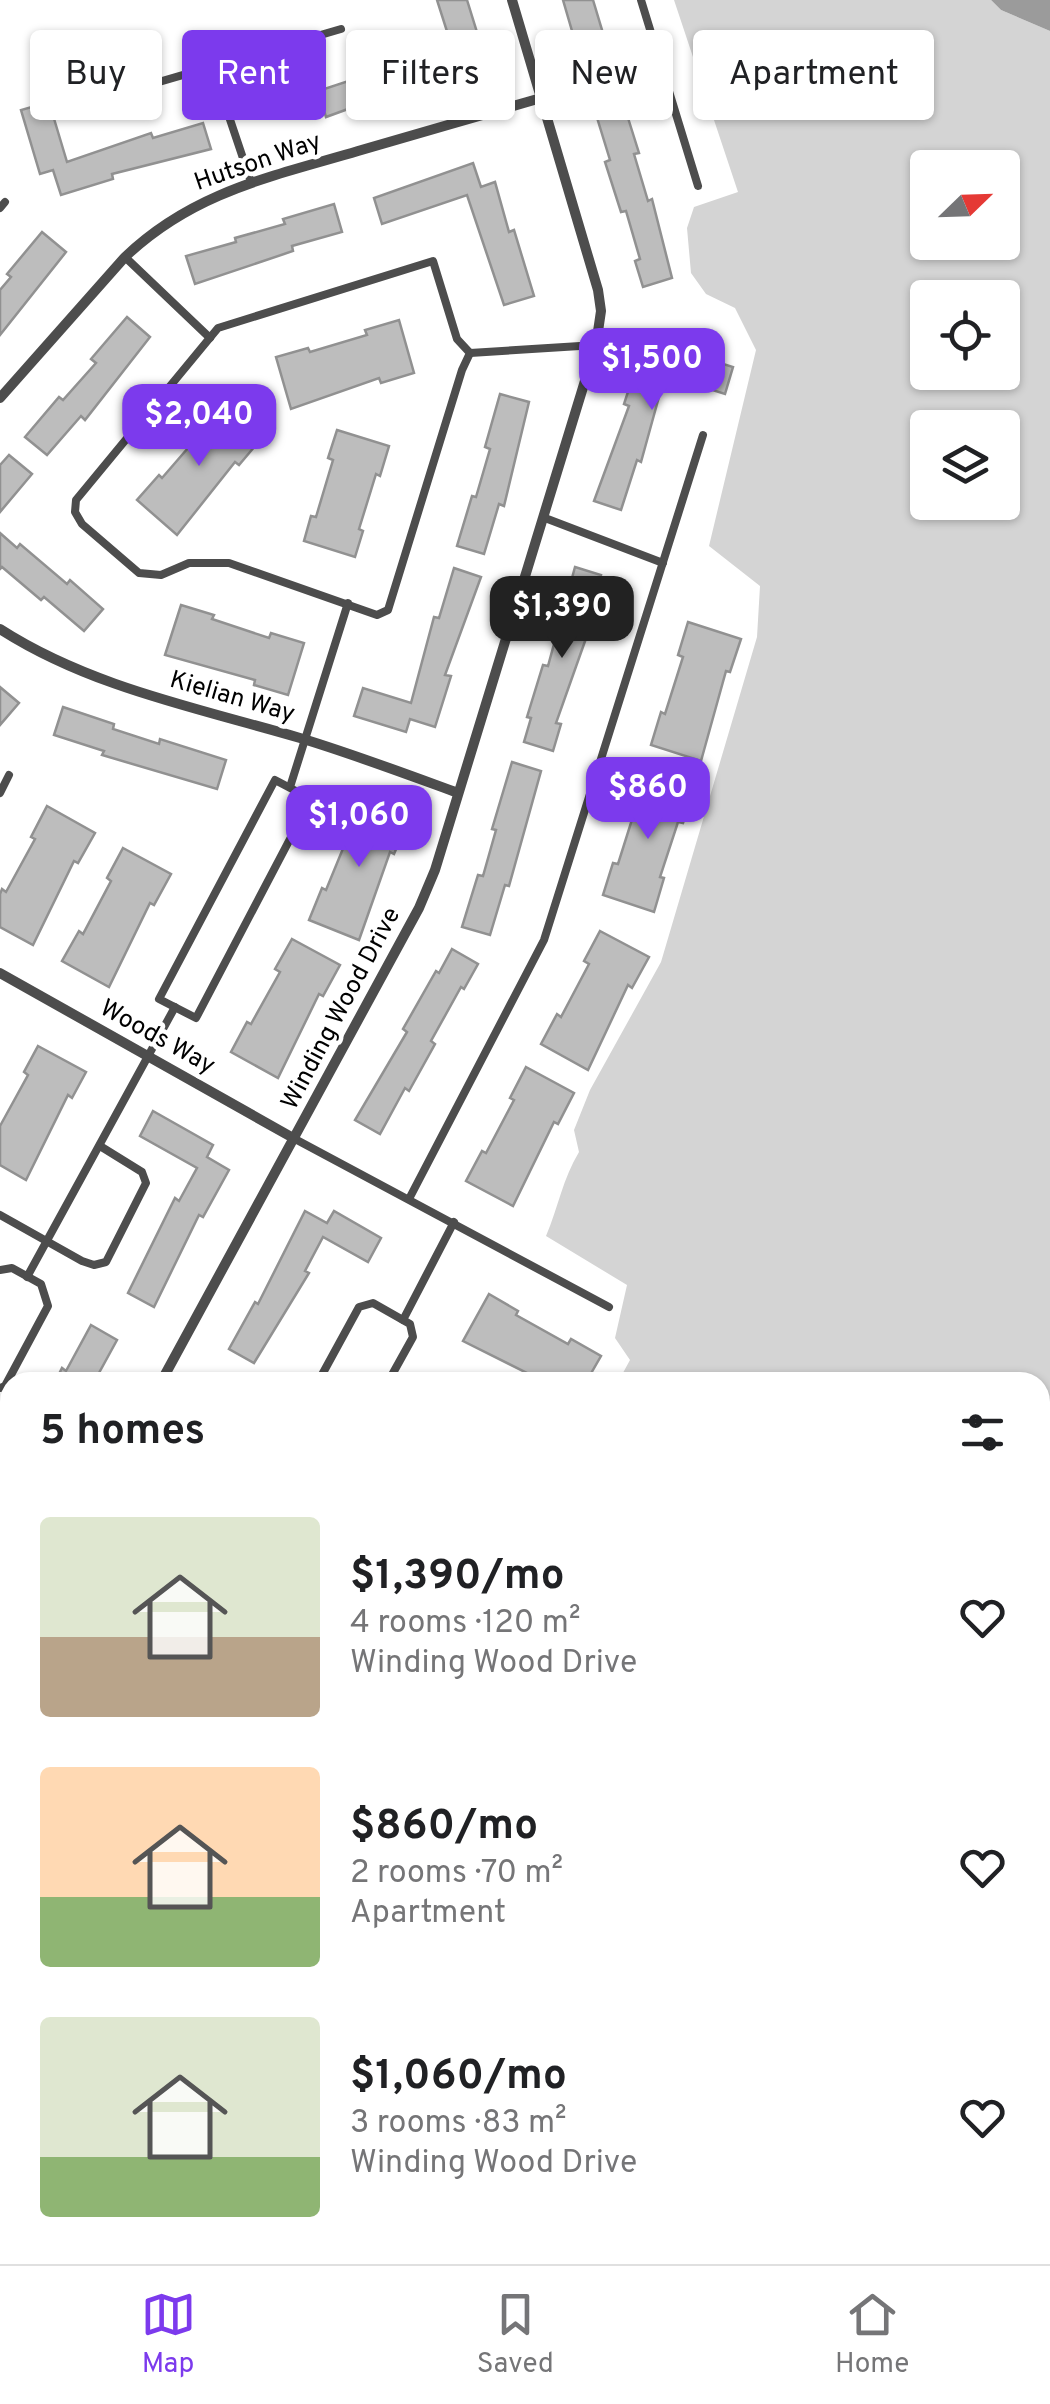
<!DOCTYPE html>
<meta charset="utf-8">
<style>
:root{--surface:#fff;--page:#f2f2f2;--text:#202124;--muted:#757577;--line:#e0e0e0;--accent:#7c3aed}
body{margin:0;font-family:Overpass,sans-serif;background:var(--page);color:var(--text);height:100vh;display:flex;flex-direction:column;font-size:38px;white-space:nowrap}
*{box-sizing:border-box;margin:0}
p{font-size:32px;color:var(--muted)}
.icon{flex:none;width:55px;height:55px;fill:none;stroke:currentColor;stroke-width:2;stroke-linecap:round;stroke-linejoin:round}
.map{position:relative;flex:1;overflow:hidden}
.side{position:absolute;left:0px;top:1372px;width:1050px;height:892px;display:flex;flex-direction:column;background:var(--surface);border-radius:30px 30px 0 0;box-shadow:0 2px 8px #0004}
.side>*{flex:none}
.hud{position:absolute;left:30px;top:30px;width:990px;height:90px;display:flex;gap:20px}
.needle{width:65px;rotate:67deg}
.controls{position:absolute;left:910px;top:150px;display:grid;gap:20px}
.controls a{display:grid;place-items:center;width:110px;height:110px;border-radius:10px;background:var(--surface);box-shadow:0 2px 8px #0004;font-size:50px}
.price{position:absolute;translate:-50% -85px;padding:0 22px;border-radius:20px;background:var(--accent);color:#fff;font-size:32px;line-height:65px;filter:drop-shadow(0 2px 5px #0008)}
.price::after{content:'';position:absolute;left:50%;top:60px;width:30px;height:22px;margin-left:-15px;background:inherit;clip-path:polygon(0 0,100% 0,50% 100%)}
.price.selected{background:#222;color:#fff}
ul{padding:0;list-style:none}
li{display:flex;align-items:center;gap:30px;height:250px;padding:0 40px}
li span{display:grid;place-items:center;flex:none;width:280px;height:200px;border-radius:10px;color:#555}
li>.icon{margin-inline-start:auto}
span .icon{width:120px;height:120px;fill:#fffc;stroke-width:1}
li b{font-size:42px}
h2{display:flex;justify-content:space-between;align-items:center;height:120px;padding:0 40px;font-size:42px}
.chip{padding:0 35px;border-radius:10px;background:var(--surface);box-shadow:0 2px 8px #0004;font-size:35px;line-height:90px}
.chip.selected{background:var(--accent);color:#fff}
.dock{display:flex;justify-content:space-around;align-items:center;height:140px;border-top:2px solid var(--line);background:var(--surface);font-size:28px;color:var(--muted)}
.dock a{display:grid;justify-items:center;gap:5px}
.dock .selected{color:var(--accent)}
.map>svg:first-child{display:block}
</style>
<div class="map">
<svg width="1050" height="2264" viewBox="0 0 1050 2264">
<rect width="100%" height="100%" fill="#fff"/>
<g fill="#d4d4d4" fill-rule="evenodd">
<path d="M674,0h317l10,10 49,21v1377l-5,4 -5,34v-64h-422l12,-22 -15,-22 12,-53 -81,-49c12,-28 17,-58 33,-84l-5,-22 16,-40 71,-128 96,-325 3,-51 -51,-40 47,-196 -21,-42 -29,-14 -15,-21 -4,-45 7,-21 44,-15zM928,168h74v74h-74zM928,298h74v74h-74zM928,428h74v74h-74z"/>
<path d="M1050,1524v576l-10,16v-582z"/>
<path d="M0,1992l10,2v261h586l17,9h-613z"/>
<path d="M710,2255h202l-6,9h-180z"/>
</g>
<g fill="#9b9b9b">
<path d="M991,0h59v31l-49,-21z"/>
<path d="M1050,1408v116l-10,9v-32l4,-8 -4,-47 5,-34z"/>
</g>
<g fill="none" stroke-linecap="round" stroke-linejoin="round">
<path stroke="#9b9b9b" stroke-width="6" d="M516,2264l4,-9"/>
</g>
<g fill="#bdbdbd" stroke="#919191" stroke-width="2.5">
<path d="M437,0h30l13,42 -12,4 7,25 -52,16 -1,-5 -96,35 -8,-26 49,-16 -1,-5 86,-23z"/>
<path d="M563,0h30l12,40 -28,8z"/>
<path d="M49,102l18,60 84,-29 2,5 50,-15 8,26 -99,25 1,5 -52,16 -8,-25 -13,4 -19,-64z"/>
<path d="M623,102l16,51 -5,1 14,47 4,-2 20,79 -29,9 -8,-26 5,-2 -14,-48 -5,1 -16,-50 5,-2 -15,-49z"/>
<path d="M473,163l8,24 14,-5 14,50 5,-2 20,66 -30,9 -37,-110 -85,29 -8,-26z"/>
<path d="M334,204l8,28 -50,14 1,5 -98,33 -9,-28 50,-14 -1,-4 50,-14 -2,-5z"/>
<path d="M42,232l24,20 -66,83v-45l11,-13 -4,-3z"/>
<path d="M127,317l23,20 -65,83 -4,-4 -34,39 -22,-18 34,-40 4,3 33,-37 -5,-4z"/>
<path d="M399,320l15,53 -33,10 -2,-5 -88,31 -15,-52 32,-9 2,4 57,-17 -2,-5z"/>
<path d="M669,347l64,20 -8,27 -60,-19 -24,87 -4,-2 -16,50 -27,-9 35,-95 -5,-2 17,-52 24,8z"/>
<path d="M500,394l29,8 -25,104 -5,-2 -15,50 -27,-8 15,-50 4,1 14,-48 -5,-2z"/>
<path d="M220,403l41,36 -22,26 -4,-3 -58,73 -40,-35 22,-25 3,3 39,-45 -4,-4z"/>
<path d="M337,430l52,16 -9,30 -4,-2 -17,55 4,2 -8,26 -51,-16 7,-25 5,1 17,-57 -5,-2z"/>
<path d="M9,455l23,19 -32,38v-47z"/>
<path d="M0,533l17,15 3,-4 47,40 3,-4 33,29 -19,22 -40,-34 -3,3 -39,-33 -2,2z"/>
<path d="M575,567l26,8 -15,50 4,2 -34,96 5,1 -8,27 -29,-9 7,-24 -4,-1 16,-52 5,1z"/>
<path d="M454,568l27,9 -36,98 6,1 -16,51 -25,-8 -4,13 -52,-16 9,-28 48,15 23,-86 5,1z"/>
<path d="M181,605l33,10 -2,4 57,19 2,-5 33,10 -16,52 -34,-10 1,-5 -90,-25z"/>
<path d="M688,622l53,17 -11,33 -4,-1 -25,90 -50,-16 10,-33 4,2 18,-57 -5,-2z"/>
<path d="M0,687l19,16 -19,22z"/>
<path d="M63,707l51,17 -1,5 46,15 1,-5 66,21 -9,29 -115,-34 2,-4 -50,-16z"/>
<path d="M512,762l29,9 -32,115 -4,-1 -15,50 -28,-8 16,-52 5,1 13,-46 -4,-1z"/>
<path d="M642,773l52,17 -11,33 -5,-1 -18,55 4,1 -10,34 -51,-17 10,-32 5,1 18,-57 -5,-1z"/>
<path d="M357,800l51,21 -14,33 -4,-2 -31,88 -50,-20 13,-32 4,2 23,-56 -5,-1z"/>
<path d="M47,806l48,27 -17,30 -4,-2 -41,84 -33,-18v-33l2,-5 4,3 29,-53 -4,-2z"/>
<path d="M123,848l48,26 -17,31 -4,-2 -41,84 -47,-26 17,-30 4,3 28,-53 -4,-3z"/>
<path d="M600,931l49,26 -17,31 -4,-3 -40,85 -47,-26 16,-30 4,3 28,-53 -5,-3z"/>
<path d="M292,939l48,26 -17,31 -4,-2 -41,84 -47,-26 16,-30 4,2 29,-52 -5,-3z"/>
<path d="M452,949l26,15 -14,25 -3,-2 -30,54 4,3 -26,47 -4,-3 -25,46 -25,-14 52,-88 -4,-3 33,-58 3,2z"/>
<path d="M38,1046l48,26 -14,26 -4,-3 -42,85 -26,-15v-39l28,-51 -4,-3z"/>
<path d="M526,1067l48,26 -16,31 -4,-2 -41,84 -47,-25 16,-30 4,2 28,-53 -4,-2z"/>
<path d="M153,1111l60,34 -6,12 22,13 -26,47 -4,-2 -45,92 -26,-14 47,-95 4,3 18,-33 -57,-32z"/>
<path d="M305,1211l22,12 7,-12 47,27 -13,24 -45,-25 -18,34 4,2 -55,90 -25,-14 26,-47 3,2z"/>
<path d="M489,1294l29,17 -2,4 52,29 3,-5 30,17 -15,26h-41l-82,-41z"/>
<path d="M91,1325l26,15 -23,42h-39l7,-14 4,3z"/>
<path d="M0,1436l10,6v35l-10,-6z"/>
<path d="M912,2255h96l-5,9h-97z"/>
</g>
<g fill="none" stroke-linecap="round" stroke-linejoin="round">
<g stroke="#4d4d4d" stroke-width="8">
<path d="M641,0l57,186"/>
<path d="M212,66l39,116"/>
<path d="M541,98l118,-35"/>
<path d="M90,102l251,-73"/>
<path d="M0,208l5,-6"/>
<path d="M125,257l85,81"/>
<path d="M433,261l24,78 13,14 -8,17 -74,240 -11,5 -148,-52h-40l-28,12 -22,-2 -57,-49 -7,-12 1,-12 142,-172z"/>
<path d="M470,353l126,-8"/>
<path d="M545,518l118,45"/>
<path d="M275,780l36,19 -115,219 -37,-19z"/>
<path d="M290,787l58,-184"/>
<path d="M0,793l9,-18"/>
<path d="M295,1139l314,168"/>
<path d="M409,1199l135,-259 159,-505"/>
<path d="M0,1215l82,46 12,4 12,-3 40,-79 -4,-11 -42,-26"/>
<path d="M0,1270l12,-2 29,16 7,22 -43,80 -5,2"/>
<path d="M27,1277l148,-270"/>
<path d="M403,1320l51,-98"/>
<path d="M318,1382l41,-75 14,-4 37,21 3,13 -25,45"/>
<path d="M1040,2116l10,-16"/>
</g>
<g stroke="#4d4d4d" stroke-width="10">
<path d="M0,398l125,-141c68,-65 145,-80 233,-106 61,-18 122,-35 183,-53"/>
<path d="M0,629c90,58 198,79 300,109 53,16 106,36 158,55"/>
<path d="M0,973l295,166"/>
<path d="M161,1382l258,-474 16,-38 161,-525 5,-34 -3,-21 -86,-290"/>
</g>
<g stroke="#1a1a1a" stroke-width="20">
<path d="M0,1555l10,6"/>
<path d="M1040,2127l10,5"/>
</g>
<g stroke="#000" stroke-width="10">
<g id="rail">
<path d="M0,1893l10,5"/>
<path d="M666,2255l16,9"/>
<path d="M688,2255l16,9"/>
</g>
</g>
<use href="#rail" stroke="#fff" stroke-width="6" stroke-dasharray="19" stroke-linecap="butt"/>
</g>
<g text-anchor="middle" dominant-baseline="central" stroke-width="9" stroke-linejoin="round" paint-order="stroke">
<g font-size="25" fill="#000" stroke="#fff">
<text transform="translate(258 163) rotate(-19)">Hutson Way</text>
<text transform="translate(232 698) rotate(16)">Kielian Way</text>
<text transform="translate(342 1009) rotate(-62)">Winding Wood Drive</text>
<text transform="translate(157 1038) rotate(29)">Woods Way</text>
</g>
</g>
</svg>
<div class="controls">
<a><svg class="needle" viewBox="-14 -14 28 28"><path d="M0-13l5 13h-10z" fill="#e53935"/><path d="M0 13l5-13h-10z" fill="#757577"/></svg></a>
<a><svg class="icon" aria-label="locate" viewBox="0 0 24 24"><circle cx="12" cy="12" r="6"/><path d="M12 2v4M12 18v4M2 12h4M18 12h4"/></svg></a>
<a><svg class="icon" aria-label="layers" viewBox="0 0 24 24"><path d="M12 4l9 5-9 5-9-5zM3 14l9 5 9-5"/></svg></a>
</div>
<b class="price" style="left:652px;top:413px">$1,500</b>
<b class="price" style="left:199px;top:469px">$2,040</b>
<b class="price selected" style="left:562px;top:661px">$1,390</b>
<b class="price" style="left:648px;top:842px">$860</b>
<b class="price" style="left:359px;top:870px">$1,060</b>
<div class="hud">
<a class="chip">Buy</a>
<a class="chip selected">Rent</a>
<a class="chip">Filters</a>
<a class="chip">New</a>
<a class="chip">Apartment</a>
</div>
<section class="side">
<h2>5 homes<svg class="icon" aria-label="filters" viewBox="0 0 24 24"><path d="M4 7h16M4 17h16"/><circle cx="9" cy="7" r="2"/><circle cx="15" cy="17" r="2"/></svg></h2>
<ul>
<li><span style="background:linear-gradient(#dfe7d0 60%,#b9a48a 0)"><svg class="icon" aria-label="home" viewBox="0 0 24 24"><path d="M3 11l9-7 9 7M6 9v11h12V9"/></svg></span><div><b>$1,390/mo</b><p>4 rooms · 120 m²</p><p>Winding Wood Drive</p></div><svg class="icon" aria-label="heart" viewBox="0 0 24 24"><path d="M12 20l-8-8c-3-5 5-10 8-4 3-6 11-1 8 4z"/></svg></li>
<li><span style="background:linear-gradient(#ffd9b3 65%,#8fb573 0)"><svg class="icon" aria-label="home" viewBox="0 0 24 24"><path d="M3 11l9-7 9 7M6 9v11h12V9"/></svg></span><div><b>$860/mo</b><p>2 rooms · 70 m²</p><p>Apartment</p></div><svg class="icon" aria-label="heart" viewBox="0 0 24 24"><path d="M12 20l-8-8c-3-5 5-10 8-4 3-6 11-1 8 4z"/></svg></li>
<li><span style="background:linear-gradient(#dfe7d0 70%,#8fb573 0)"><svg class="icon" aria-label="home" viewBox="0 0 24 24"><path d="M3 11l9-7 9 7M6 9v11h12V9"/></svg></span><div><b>$1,060/mo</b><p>3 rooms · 83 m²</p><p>Winding Wood Drive</p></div><svg class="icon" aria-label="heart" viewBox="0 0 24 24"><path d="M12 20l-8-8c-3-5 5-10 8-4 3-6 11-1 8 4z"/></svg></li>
</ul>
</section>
</div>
<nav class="dock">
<a class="selected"><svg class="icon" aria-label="map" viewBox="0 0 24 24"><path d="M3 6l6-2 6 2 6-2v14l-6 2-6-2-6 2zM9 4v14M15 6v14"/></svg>Map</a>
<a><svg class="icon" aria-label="saved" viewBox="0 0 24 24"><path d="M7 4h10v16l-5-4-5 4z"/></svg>Saved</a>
<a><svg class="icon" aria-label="home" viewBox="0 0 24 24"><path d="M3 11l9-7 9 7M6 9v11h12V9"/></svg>Home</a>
</nav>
